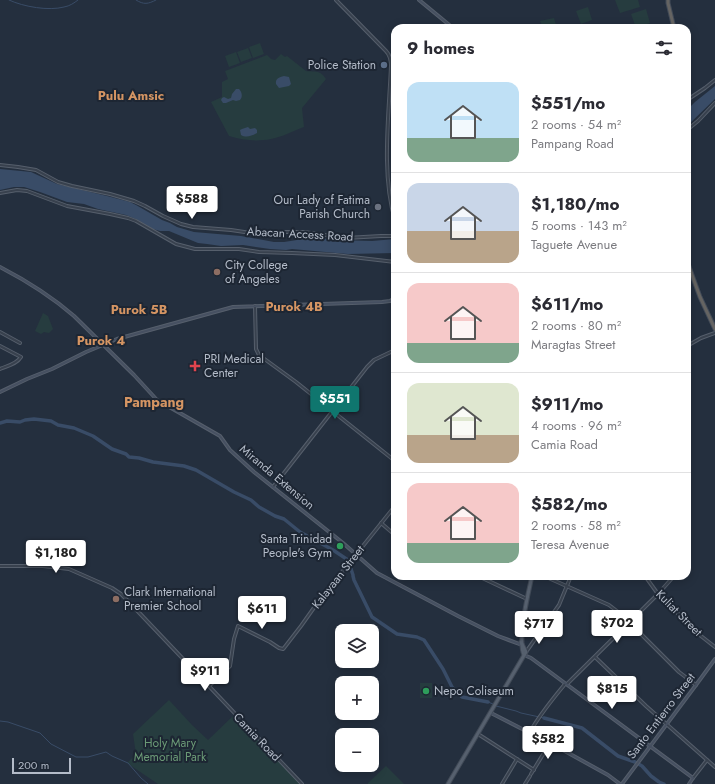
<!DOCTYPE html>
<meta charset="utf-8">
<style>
:root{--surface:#fff;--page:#f7f7f7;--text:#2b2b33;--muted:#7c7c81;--line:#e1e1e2;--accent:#0f766e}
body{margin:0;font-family:Jost,sans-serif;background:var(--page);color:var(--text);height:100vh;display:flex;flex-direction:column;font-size:15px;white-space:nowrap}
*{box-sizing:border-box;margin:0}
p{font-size:13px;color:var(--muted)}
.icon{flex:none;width:22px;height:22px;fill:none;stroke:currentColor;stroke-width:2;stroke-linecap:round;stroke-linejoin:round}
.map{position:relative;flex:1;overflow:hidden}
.details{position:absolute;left:391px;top:24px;width:300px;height:556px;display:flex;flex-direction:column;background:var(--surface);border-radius:12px;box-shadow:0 2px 10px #0003}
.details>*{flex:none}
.tools{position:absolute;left:335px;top:624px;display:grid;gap:8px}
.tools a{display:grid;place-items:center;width:44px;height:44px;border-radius:8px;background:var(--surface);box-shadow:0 2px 10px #0003;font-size:20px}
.scale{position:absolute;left:12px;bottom:10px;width:59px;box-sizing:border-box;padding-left:4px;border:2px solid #b4bcc9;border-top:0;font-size:11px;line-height:14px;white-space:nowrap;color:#b4bcc9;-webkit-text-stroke:3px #1d2633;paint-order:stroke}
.price{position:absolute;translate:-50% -34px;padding:0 9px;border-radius:4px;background:#fff;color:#222;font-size:13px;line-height:26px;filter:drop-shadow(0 1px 2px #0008)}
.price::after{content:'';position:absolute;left:50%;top:24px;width:12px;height:9px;margin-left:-6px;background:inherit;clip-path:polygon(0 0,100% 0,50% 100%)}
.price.on{background:var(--accent);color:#fff}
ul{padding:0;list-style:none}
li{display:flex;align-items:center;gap:12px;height:100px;padding:0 16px}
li+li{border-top:1px solid var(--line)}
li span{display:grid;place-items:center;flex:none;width:112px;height:80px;border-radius:12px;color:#555}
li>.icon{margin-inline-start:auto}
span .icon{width:48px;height:48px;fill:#fffc;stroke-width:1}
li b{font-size:17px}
h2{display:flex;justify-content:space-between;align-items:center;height:48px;padding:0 16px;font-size:17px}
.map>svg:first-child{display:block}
</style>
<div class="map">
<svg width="715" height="784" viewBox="0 0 715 784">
<rect width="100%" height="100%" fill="#242f3e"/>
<g fill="#263c3f">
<path d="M615,0h23l2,7 -20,6z"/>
<path d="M588,7l4,13 -11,4 -5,-13z"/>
<path d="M646,9l4,14 -14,5 -5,-14z"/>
<path d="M554,18l3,10h-14l-3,-7z"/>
<path d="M260,43l4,11 -11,4 -4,-11z"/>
<path d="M248,48l4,10 -11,4 -4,-10z"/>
<path d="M236,52l4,11 -11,4 -4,-11z"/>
<path d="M281,54l4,3 2,-1 19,15c10,1 14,-1 20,8l-24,29 2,19c-11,4 -22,10 -33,12 -14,3 -29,1 -42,-3l-18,-34 11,-5v-15l6,-3 -3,-8 42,-16 4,4 4,1z"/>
<path d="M43,313l5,3 5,13 -4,4 -5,-1 -3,2 -6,-3z"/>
<rect x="420" y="683" width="12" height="15"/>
<path d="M169,700l23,25 16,15 26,-25 67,69h-143l-31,-21 9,-9 -3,-20z"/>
<path d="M386,766l18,18h-36v-1z"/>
</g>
<g fill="#394c67">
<path d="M284,76l5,1 2,7 -2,2 -10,2 -3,-4c-1,-5 3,-7 8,-8z"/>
<path d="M715,86v13l-28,27v-16l8,-8z"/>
<path d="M236,89h3c3,3 4,8 1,11l-4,1 -3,-1 -7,3h-3l-2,-3 1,-2 2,-1 4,2 3,-1 1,-4z"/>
<path d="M248,127l2,2 5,-1 2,2v3c-5,3 -11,5 -16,2l-1,-5 2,-1z"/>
<path d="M0,169l21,2 10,1 26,12 50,12 23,6 6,3 26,15 8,3 7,4 17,5 47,4 33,6h10l32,-5 18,3 38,1 23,-2v14l-47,1 -56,-5 -6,1 -16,-1 -27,-4 -22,1 -14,-2 -9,-1 -29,-12h-9l-7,-2 -15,-9 -12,-5 -28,-6 -14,-5 -17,-2 -27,-10 -16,-5h-10l-14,3z"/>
</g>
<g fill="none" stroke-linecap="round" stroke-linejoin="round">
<g stroke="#394c67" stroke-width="1">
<path d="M9,0c15,7 40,11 55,7 6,-1 10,-4 14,-7"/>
<path d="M136,0c8,5 12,4 20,0"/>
<path d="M488,702l5,2"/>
<path d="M496,706l20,5 5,2 23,5"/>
<path d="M0,721l8,1 32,11 11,11 25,13h12l18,-5 6,4 16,7 13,15 7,6"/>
</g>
<g stroke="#394c67" stroke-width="3.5">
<path d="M0,423l7,-2 13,1 5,-2 9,-1 17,2 7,4 16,3 19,8 19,13 14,5 3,3 10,1 14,4 31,4 12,4 38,22 17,8 8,7 16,9 9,3 16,13 33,18 18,12 -1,4 3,9v1l1,4 18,37 25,17 20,3 7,3 19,29 9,18 10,10 26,5"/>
<path d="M544,718l38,10 36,28 17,6 7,4 9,10 8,6 5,2"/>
</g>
<g stroke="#565f6c" stroke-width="4">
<g id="tertiary">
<path d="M336,0l50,51c4,4 5,10 5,15 -2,48 -10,108 4,154"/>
<path d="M687,100l18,-12 10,-8"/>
<path d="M687,130l11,-9 17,-18"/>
<path d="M687,153v7"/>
<path d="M0,165l18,2 18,3 22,12 14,4 38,8 24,7 11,5 18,10 18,8 12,3 38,3 27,4 26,-2h20l42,6 35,-2h14"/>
<path d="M0,193l17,-3 10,1 40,15 43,8 18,4 8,3 40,23 19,5h44l20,3 33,1 43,2 60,7"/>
<path d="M255,306l1,43 3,6 37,27 99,79"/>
<path d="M0,332l20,11"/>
<path d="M0,346l21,11c-4,7 -14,9 -21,12"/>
<path d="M687,346l14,-8 14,-5"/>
<path d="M273,487l94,-120 7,-7 21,-10"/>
<path d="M381,523l14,12"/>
<path d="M0,566h43l26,3 43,19 9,6 7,7 174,183"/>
<path d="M478,576l49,23"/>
<path d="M544,576l65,29 13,10 57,57 17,13"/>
<path d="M645,576l13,18 43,42 14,11"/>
<path d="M526,652l33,-47 12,-29"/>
<path d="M595,657l51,49 69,61"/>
<path d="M567,684l91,-90 16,-18"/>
<path d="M209,686l21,-20 4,-27 4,-13 32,16 9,6 4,1 1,-1 17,-22 17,-24 77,-96"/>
<path d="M530,732c10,-18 22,-32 35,-48"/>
<path d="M478,734l56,36"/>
<path d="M531,774l19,-31"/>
<path d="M693,778l14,-18"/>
<path d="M502,784l15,-25"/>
<path d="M525,784l5,-8"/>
</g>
</g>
<g stroke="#565f6c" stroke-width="4">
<g id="secondary">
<path d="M419,0l34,28"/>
<path d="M0,267c27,14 51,29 74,49l60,59 23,25 63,36 10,14 24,22 89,71 34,30 81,43 40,20 24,9"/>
<path d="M0,392l27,-13 25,-10 34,-17 31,-13 116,-32 149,-5 8,-1 5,-3"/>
<path d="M524,655l7,3 162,120 -4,6"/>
<path d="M491,713l70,36 47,26 12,9"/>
<path d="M622,784l74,-99 19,-26"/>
</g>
</g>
<g stroke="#414a57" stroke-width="5">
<g id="primary">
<path d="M524,655c-7,-16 4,-61 8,-79"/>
<path d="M448,784l78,-132 -5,-10"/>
</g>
</g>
<g stroke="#434c59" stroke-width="5">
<g id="trunk">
<path d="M668,0v3l6,25"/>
<path d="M687,261l13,36 15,32"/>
</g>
</g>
<use href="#tertiary" stroke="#38414e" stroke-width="2"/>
<use href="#secondary" stroke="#465061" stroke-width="2"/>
<use href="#primary" stroke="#56606e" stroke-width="3"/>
<use href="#trunk" stroke="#656462" stroke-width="3"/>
</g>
<circle fill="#5c6f8a" stroke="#1d2633" stroke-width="1.5" cx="384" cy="65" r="4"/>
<circle fill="#6b7280" stroke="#1d2633" stroke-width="1.5" cx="378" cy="207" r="4"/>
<g fill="#8d6e63" stroke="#1d2633" stroke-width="1.5">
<circle cx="217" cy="272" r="4"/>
<circle cx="116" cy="599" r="4"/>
</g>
<path fill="#e0444e" stroke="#1d2633" stroke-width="1.5" d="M193 360h4v4h4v4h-4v4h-4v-4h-4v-4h4z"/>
<g fill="#2e9e5b" stroke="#1d2633" stroke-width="1.5">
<circle cx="340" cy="546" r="4"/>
<circle cx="426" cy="691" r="4"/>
</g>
<g text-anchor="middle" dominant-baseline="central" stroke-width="4" stroke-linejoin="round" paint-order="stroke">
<g font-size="12" fill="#b4bcc9" stroke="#1d2633" text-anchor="start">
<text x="376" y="65" text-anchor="end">Police Station</text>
<text x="370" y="200" text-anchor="end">Our Lady of Fatima<tspan x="370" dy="14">Parish Church</tspan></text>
<text x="225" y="265">City College<tspan x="225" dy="14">of Angeles</tspan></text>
<text x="204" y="359">PRI Medical<tspan x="204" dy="14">Center</tspan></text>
<text x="332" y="539" text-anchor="end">Santa Trinidad<tspan x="332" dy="14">People's Gym</tspan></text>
<text x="124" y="592">Clark International<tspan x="124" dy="14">Premier School</tspan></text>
<text x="434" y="691">Nepo Coliseum</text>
</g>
<g font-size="12" fill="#b4bcc9" stroke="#1d2633">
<text transform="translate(300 234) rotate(3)">Abacan Access Road</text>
<text transform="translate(277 477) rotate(40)">Miranda Extension</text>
<text transform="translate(338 577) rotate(-52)">Kalayaan Street</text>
<text transform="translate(679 613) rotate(45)">Kuliat Street</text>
<text transform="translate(661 716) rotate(-53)">Santo Entierro Street</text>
<text transform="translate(257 737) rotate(46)">Camia Road</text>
</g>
<g font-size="12" fill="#6b9a76" stroke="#1d2633">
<text x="170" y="743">Holy Mary<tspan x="170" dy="14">Memorial Park</tspan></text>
</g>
<g font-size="13" font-weight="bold" fill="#d59563" stroke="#1d2633">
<text x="131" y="95">Pulu Amsic</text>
<text x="294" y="306">Purok 4B</text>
<text x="139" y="309">Purok 5B</text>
<text x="101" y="340">Purok 4</text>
</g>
<g font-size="14" font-weight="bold" fill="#d59563" stroke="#1d2633">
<text x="154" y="402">Pampang</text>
</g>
</g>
</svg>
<div class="tools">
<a><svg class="icon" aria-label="layers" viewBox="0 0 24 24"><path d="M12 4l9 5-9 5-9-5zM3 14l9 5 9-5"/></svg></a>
<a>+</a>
<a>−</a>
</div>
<div class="scale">200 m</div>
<b class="price" style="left:192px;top:220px">$588</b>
<b class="price on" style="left:335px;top:420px">$551</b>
<b class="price" style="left:56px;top:574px">$1,180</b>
<b class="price" style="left:262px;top:630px">$611</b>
<b class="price" style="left:617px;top:644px">$702</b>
<b class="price" style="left:539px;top:645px">$717</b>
<b class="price" style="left:205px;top:692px">$911</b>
<b class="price" style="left:612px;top:710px">$815</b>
<b class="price" style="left:548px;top:760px">$582</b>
<section class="details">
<h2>9 homes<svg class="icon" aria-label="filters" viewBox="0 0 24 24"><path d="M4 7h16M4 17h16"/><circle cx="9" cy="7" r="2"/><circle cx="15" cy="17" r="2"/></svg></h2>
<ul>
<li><span style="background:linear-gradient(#bfe0f5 70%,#7fa58c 0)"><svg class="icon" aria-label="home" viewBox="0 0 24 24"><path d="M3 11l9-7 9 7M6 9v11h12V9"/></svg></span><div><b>$551/mo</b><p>2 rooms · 54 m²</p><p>Pampang Road</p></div></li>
<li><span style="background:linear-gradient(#c9d6e8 60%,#b9a48a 0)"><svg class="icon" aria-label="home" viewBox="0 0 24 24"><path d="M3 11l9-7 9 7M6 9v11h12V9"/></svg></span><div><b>$1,180/mo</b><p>5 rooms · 143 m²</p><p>Taguete Avenue</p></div></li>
<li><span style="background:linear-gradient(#f6c9c9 75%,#7fa58c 0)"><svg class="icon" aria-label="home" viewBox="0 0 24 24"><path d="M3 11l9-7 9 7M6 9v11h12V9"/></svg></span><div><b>$611/mo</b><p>2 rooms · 80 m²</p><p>Maragtas Street</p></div></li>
<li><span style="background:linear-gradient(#dfe7d0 65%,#b9a48a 0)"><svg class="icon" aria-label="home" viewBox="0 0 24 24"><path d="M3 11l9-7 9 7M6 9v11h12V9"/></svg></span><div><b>$911/mo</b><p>4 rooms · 96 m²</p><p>Camia Road</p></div></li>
<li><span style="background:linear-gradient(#f6c9c9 75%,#7fa58c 0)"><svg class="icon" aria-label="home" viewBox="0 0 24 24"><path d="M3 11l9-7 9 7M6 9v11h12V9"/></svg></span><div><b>$582/mo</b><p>2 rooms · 58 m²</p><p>Teresa Avenue</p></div></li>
</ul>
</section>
</div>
